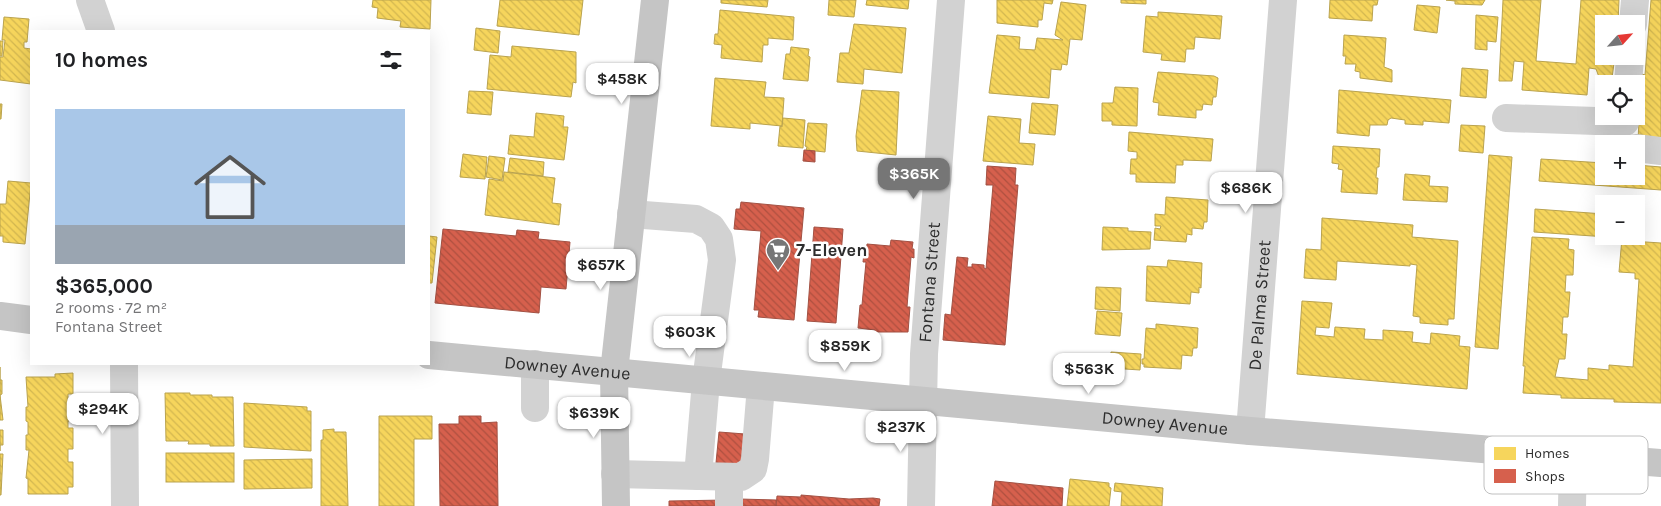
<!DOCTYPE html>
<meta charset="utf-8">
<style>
:root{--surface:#fff;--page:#f2f2f2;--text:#202124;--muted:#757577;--line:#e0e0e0;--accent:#767676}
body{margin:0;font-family:Karla,sans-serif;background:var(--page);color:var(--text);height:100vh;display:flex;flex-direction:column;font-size:19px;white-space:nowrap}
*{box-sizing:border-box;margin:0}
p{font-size:16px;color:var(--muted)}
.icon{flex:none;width:28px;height:28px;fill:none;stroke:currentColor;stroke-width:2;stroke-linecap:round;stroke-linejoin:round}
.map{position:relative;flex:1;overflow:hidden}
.sheet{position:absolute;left:30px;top:30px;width:400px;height:335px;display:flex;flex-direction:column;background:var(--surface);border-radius:0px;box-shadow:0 5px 20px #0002}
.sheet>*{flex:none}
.needle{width:32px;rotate:63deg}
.buttons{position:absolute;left:1595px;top:15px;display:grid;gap:10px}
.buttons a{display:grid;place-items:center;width:50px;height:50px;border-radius:0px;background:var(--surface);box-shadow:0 5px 20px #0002;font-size:25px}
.price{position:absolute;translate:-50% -42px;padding:0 11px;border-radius:10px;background:#fff;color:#222;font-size:16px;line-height:32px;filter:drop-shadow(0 1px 2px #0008)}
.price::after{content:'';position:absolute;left:50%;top:30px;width:15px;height:11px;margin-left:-8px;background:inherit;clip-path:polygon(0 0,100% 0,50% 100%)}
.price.current{background:var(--accent);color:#fff}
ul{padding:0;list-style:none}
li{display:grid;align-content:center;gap:10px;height:265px;padding:0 25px}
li+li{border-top:1px solid var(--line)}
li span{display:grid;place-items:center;height:155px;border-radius:0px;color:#555}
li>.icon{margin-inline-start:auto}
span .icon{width:90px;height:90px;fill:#fffc;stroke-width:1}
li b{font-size:21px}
h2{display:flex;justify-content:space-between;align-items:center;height:60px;padding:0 25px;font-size:21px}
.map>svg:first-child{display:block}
</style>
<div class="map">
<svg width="1661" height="506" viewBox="0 0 1661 506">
<defs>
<pattern id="homes-back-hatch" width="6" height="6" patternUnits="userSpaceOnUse" patternTransform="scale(1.25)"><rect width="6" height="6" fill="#f6d55c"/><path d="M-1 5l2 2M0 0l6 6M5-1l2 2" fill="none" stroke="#d3b750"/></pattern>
<pattern id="shops-back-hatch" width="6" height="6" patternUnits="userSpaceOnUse" patternTransform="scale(1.25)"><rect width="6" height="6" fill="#d6604d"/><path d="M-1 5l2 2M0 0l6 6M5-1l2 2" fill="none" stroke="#ae5040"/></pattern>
</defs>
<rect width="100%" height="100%" fill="#fff"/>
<g fill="url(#homes-back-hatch)" stroke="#baa34e">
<path d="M373,0h58l-1,29 -30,-2 1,-6 -24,-3 1,-10 -6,-1z"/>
<path d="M500,0h83l-4,35 -82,-9z"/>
<path d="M721,0h47l-1,7 -46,-4z"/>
<path d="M829,0h27l-2,17 -26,-2z"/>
<path d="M867,0h42l-1,9 -42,-4z"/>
<path d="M997,0h56l-1,4 -8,-1 -2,17h-4v7l-41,-4z"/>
<path d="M1121,0h25v4l-25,-1z"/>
<path d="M1330,0h48l-1,5h-4l-1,16 -43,-3z"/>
<path d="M1446,0h39l-3,5 -27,-1v-3z"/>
<path d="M1503,0h38l-5,61 40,3 5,-64h38l-1,24h-14v32h11l-3,22 -13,-1 -3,-8 -7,-1 -2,27 -65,-5 2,-28 -10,-1 -2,20h-13z"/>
<path d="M1651,0h10v141l-23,-2 4,-65 3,1z"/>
<path d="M1061,2l25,3 -4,35 -12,-1 -3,26 -5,-1 -1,6 -10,-1 -2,29 -60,-5 8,-58 23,2 -1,12 16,1 2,-12 26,2 -8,-5z"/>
<path d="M1417,5l23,2 -3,26 -23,-3z"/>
<path d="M720,10l74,7 -1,23 -25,-2v7h-5l-1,17 -41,-4 1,-13 -8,-1 1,-10h3z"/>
<path d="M1158,12l64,4 -2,23 -25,-2 -1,12h-8l-1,13 -24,-2 1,-6 -19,-2 3,-36 12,1z"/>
<path d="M1476,15l22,2 -2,25 -9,-1v9l-12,-1z"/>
<path d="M4,17l25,2 -2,23h-3v6l7,1v35l-31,-4v-23h3l2,-17h-3z"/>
<path d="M854,24l52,4 -4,45 -38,-4 -1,15 -26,-2 3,-29h9z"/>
<path d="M476,28l24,3 -2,22 -24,-3z"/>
<path d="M1344,35l42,3 -2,29 8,3v12l-32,-4v-6l-5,-1 1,-7h-11l1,-8h-3z"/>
<path d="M0,41h3l-1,15h-2z"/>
<path d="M512,46l64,6v31l-3,-1 -2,15 -84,-8 3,-34 21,2z"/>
<path d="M791,47l18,2 -1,7 2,1 -2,24 -25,-2 3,-25h4z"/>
<path d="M1462,68l26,2 -2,28 -26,-2z"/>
<path d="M1158,72l56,4 4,2 -2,19h-3l-1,8 -9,-1 -1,6h-6v8l-38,-3 1,-12 -6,-1z"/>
<path d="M715,78l51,4 -2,15 20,1 -2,28 -32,-3v6l-39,-3z"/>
<path d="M1115,87l23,1 -1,38 -25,-1v-4h-10v-18h11z"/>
<path d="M862,90l37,2 -3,63 -39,-4 -1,-15z"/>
<path d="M1339,90l112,10 -2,23 -26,-2v4l-18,-1v-4l-14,-2 -3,2 -1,5h-17l-1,11 -32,-3z"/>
<path d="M469,91l24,1 -2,23 -24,-2z"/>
<path d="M1032,103l26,2 -3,30 -26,-2z"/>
<path d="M0,104h2l-1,15h-1z"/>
<path d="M536,113l28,3 -1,11h5l-4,33 -56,-6 2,-19 24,2z"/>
<path d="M988,116l33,3 -2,24 16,1 -2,21 -50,-4z"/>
<path d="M783,118l22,2 -2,28 -25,-2 2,-20 2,1z"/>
<path d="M808,123l19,1 -2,28 -19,-2 1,-3 -2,-1z"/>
<path d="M1461,125l24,1 -2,27 -24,-2z"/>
<path d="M1129,132l84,7 -2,22 -28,-1v5h-7l-1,18 -39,-1v-8h-6l1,-15h6v-7l-9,-1z"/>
<path d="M1333,146l47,3 -1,18h-2l-1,11h2l-1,16 -36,-2 2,-22 -5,-1 1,-5 -7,-1z"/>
<path d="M463,154l24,3 -2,22 -25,-2z"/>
<path d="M1489,155l23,2 -14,192 -23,-2z"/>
<path d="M489,156l16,2 -3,22 -16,-3z"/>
<path d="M510,158l34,4 -1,14 -35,-4z"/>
<path d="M1541,159l63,4v13h32v-11l25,2v23l-122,-9z"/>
<path d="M504,172l51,6 -3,25 9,1 -2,21 -74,-10 4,-36 14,2z"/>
<path d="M1405,174l25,2 -1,10 19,1 -1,15 -44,-2z"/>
<path d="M8,181l23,2 -6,61 -22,-2v-6h-3v-32h6z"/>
<path d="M1166,197l42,3 -1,22h-3l-1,7 -11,-1v7l-5,-1 -1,8 -32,-2 1,-12 5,1 1,-3h-6v-12l10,1z"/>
<path d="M1535,209l69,5v22h27v5l30,2v160l-47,-1v-3l-53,-1v-3l-38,-2 2,-27h-2l9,-129 37,2 -1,10 6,1 -1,25h-7l-1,17h5l-2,25h-5l-1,17h5l-2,25h-6l-4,18 33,3v-12l21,2v-5l24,2 6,-88h-4v-6l-16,-1 3,-34 -88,-6z"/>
<path d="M1322,218l91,7 -1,12 46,4 -4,78h-6v6l-28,-2v-6l-7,-1 4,-51 -7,-1v2l-73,-5 -1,19 -32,-2 2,-29 15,1z"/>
<path d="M1103,227l25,1v3l23,1 -1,17 -48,1z"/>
<path d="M429,236l8,1 -5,46h-3z"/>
<path d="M1168,260l34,3 -1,25 -2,-1v6l-8,-1 -1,12 -44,-3 1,-35 20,1z"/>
<path d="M1096,287l25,1 -1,23 -25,-2z"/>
<path d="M1302,301l30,2 -3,25 -13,-1 -1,8 19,2 1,-10 30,2 -1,10 19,1v-10l30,2 -1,10 18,2 1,-11 29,3 -1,10 11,1 -3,42 -170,-15z"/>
<path d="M1097,311l25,2 -2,23 -25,-2z"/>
<path d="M1156,324l42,4 -1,20h-4l-1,8 -10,-1 -1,14 -37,-2v-3h-2v-5h2l2,-31 10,1z"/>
<path d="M1111,352l30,2 -1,16 -30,-2z"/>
<path d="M0,367v13h2v14l-2,1 3,25h-3z"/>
<path d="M73,373v21h-5v7h5l-1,20h-4v7h5v21h-5v13h5v25h-5v7h-40v-15l-2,-1 3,-28h-3v-15h2v-13l-2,-1v-14h2l-2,-30h29v-3z"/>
<path d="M165,393h25v2h22v2h21l1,49h-24v-2h-22l1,-3h-23z"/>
<path d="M244,403l63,4v4h4v40l-67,-4z"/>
<path d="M379,416h53v23h-18v67h-35z"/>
<path d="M334,429v3h12l2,74h-27v-66h2v-10z"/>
<path d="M0,430h3v15h-3v6z"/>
<rect x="166" y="453" width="68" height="29"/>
<path d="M0,454h3l-2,41h-1z"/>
<path d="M312,459v29l-68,1v-29z"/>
<path d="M1070,479l39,4v4l2,1 -2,18h-42z"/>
<path d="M1115,483l48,5 -1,18h-41l1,-14 -8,-1z"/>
</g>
<g fill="url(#shops-back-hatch)" stroke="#a35143">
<path d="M804,150l11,1v11l-12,-1z"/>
<path d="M987,166l29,2 -1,17h3l-13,160 -62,-5 2,-26 6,1 6,-58 11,1 -1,9h5v-3l12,1v3l2,1 7,-84h-7z"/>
<path d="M741,202l63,6 -10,112 -36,-3 1,-7h-5l7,-79 -27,-2 2,-20h4z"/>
<path d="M814,227l29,2 -7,94 -29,-2z"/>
<path d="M443,229l73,7 1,-6 22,2 -1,7 32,3 -4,47 -25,-2 -2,26 -104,-10z"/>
<path d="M891,240l22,2 -1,7h2v9l-3,-1 -4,50h3l-2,25h-33v-2l-17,-2 2,-23h2l4,-43h-3l1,-9h2l1,-9 23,2z"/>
<path d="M459,416h22v7l16,-1 1,84h-58l-1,-82h20z"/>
<path d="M719,432l26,2 -3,31 -26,-2z"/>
<path d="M995,481l68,7 -1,18h-70z"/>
<path d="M801,495l48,4 24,-1 7,1 -1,7h-103l1,-10 24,1z"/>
<path d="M739,499l37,1v6h-38z"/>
<path d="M726,500v6h-57v-5z"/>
</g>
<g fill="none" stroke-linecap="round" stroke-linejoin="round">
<g stroke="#d2d2d2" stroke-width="28">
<path d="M90,0l11,31"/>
<path d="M1633,24l2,-24"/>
<path d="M1628,84l2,-28"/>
<path d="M1506,118l119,4"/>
<path d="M1636,148l25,3"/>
<path d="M631,214l65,5 15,8 8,12 3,21 -16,121 -8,95"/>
<path d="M124,364l1,142"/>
<path d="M535,364v44"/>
<path id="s1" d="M1250,431l33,-431"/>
<path d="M615,474l126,3 12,-8 2,-10 6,-73"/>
<path d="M729,506v-29"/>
<path id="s2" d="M921,506l3,-152 27,-354"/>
<path d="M1572,506l1,-50"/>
</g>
<g stroke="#c5c5c5" stroke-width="28">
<path d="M0,316l31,4"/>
<path id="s3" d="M429,355l821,76 411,32"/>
<path d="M616,506l-2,-134 41,-372"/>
</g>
</g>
<defs>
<g id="supermarket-pin" transform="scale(1.25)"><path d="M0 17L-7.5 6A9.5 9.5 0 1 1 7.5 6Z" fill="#767676" stroke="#fff"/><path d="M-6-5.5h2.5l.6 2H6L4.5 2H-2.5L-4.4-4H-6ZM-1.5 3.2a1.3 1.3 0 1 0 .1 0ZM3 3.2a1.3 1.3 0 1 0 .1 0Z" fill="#fff"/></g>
</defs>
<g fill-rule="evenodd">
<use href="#supermarket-pin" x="778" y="250"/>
</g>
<g text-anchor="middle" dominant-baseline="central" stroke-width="5" stroke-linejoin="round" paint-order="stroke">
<g font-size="18" font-weight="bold" fill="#2d2d2d" stroke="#fff" text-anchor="start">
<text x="796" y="250">7-Eleven</text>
</g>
<g font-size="18" fill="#2d2d2d" stroke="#fff">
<text stroke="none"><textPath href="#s2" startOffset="224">Fontana Street</textPath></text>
<text stroke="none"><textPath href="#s1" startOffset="126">De Palma Street</textPath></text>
<text stroke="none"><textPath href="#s3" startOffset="139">Downey Avenue</textPath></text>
<text stroke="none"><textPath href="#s3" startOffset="739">Downey Avenue</textPath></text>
</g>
</g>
<rect x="1484" y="436" width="164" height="58" rx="8" fill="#fff" stroke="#c0c0c0" stroke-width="1"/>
<rect x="1494" y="447" width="22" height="13" fill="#f6d55c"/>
<rect x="1494" y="469" width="22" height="14" fill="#d6604d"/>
<g font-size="14" fill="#2d2d2d">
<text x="1525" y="458">Homes</text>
<text x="1525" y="481">Shops</text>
</g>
</svg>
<div class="buttons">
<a><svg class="needle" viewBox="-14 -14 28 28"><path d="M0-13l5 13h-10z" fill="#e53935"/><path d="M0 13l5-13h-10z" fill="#757577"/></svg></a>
<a><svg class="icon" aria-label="locate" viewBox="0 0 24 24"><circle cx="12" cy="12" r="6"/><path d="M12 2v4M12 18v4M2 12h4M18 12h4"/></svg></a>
<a>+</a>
<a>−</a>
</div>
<b class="price" style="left:622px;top:105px">$458K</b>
<b class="price current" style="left:914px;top:200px">$365K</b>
<b class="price" style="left:1246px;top:214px">$686K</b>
<b class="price" style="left:601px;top:291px">$657K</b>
<b class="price" style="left:690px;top:358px">$603K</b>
<b class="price" style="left:845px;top:372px">$859K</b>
<b class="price" style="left:1089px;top:395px">$563K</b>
<b class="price" style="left:103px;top:435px">$294K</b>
<b class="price" style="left:594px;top:439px">$639K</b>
<b class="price" style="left:901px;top:453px">$237K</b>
<section class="sheet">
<h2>10 homes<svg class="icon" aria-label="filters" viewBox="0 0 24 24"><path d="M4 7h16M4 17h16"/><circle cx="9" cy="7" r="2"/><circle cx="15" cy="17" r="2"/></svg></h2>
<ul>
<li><span style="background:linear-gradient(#a9c7e8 75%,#9aa5b1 0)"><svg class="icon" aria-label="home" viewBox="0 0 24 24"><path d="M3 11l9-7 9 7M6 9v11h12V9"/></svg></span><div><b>$365,000</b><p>2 rooms · 72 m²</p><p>Fontana Street</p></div></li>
</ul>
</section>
</div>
